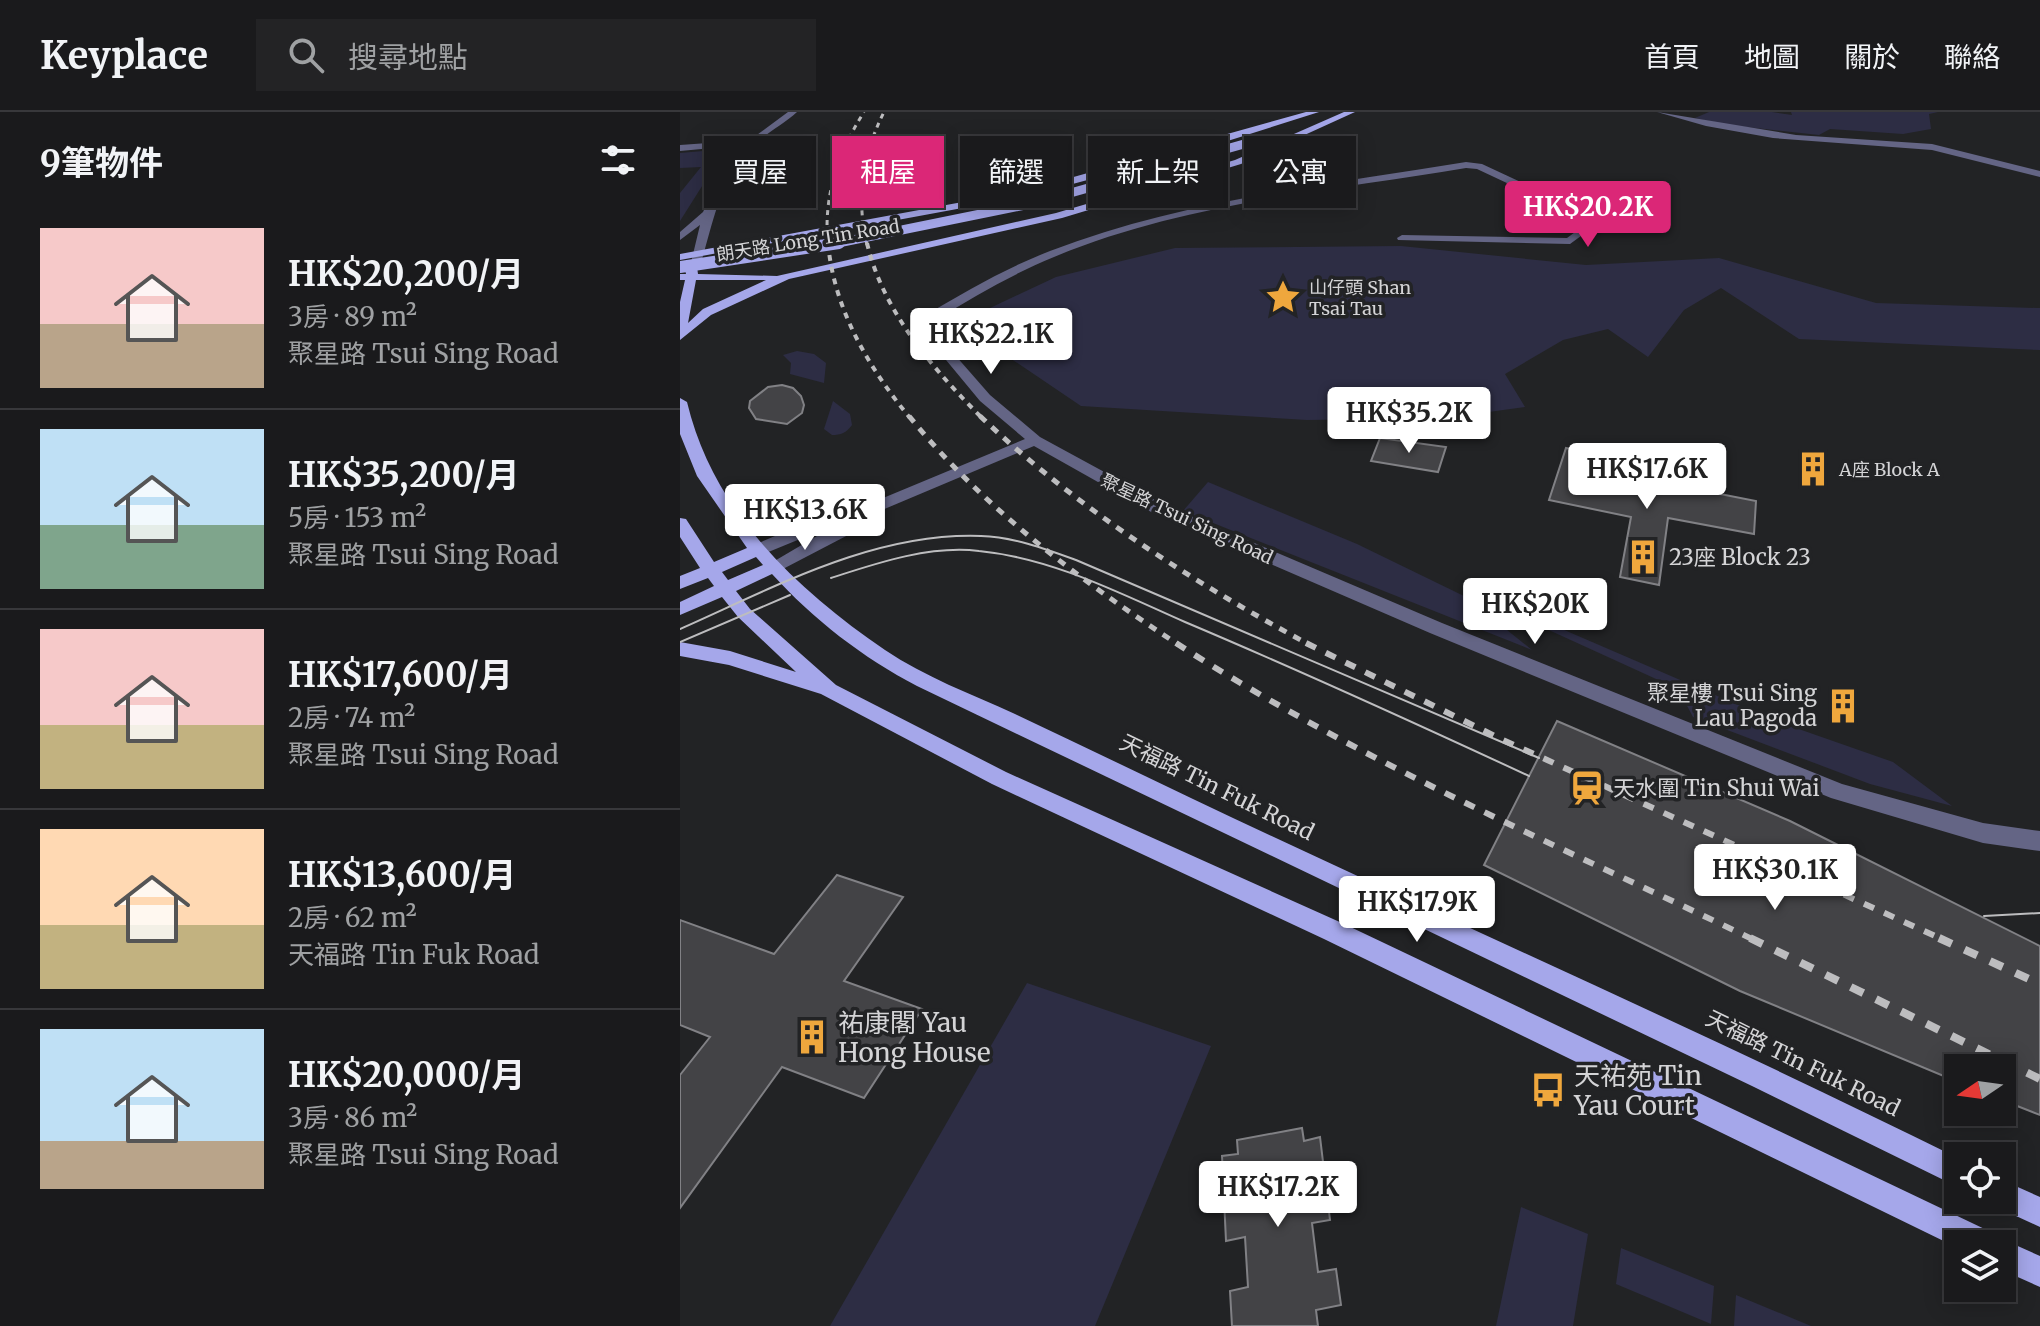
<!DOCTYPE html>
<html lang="zh-TW">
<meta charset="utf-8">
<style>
:root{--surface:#1a1a1c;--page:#232325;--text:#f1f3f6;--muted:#9fa1a3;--line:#38383b;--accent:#db2777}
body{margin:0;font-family:Merriweather,"Noto Sans TC",serif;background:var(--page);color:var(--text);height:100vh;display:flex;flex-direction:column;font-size:30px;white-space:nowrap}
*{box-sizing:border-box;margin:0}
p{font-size:26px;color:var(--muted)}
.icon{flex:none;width:44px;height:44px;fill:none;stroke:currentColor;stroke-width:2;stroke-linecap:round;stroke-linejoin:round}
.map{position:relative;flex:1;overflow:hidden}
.drawer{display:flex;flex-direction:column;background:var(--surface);width:680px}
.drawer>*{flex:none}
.banner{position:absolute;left:24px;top:24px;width:760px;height:72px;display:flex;gap:16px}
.needle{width:52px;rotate:257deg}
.buttons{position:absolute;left:1264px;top:942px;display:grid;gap:16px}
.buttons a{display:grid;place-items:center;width:72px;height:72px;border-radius:0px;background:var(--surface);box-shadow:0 4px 20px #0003,0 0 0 2px var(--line);font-size:40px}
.price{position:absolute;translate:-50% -68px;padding:0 18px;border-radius:8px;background:#fff;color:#222;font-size:26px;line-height:52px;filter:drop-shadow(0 2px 4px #0008)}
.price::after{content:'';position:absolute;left:50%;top:48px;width:24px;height:18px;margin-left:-12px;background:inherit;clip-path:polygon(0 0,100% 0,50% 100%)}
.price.selected{background:var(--accent);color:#fff}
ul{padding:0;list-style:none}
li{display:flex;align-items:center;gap:24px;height:200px;padding:0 40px}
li+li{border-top:2px solid var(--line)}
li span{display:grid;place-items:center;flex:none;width:224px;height:160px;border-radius:0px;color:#555}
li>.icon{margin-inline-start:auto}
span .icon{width:96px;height:96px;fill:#fffc;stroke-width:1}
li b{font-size:34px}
h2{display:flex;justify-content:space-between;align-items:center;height:96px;padding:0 40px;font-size:34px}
.pill{padding:0 28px;border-radius:0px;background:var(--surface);box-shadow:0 4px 20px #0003,0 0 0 2px var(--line);font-size:28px;line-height:72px}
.pill.selected{background:var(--accent);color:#fff}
header{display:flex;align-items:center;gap:48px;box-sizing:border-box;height:112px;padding:0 40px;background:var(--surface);border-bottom:2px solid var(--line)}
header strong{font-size:38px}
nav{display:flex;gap:44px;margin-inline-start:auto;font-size:28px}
.search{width:560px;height:72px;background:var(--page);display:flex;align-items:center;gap:20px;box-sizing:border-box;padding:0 28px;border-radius:0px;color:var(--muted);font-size:30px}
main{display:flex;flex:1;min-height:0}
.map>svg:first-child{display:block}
</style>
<header>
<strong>Keyplace</strong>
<div class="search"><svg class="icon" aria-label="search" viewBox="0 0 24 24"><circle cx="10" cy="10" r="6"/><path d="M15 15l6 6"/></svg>搜尋地點</div>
<nav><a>首頁</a><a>地圖</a><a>關於</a><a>聯絡</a></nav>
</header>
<main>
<section class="drawer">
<h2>9筆物件<svg class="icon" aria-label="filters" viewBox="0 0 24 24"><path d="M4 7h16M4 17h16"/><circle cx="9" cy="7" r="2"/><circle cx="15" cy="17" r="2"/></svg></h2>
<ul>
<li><span style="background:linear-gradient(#f6c9c9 60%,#b9a48a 0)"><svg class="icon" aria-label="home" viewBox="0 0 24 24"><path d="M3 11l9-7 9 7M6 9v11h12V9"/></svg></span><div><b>HK$20,200/月</b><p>3房 · 89 m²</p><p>聚星路 Tsui Sing Road</p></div></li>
<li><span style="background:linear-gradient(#bfe0f5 60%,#7fa58c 0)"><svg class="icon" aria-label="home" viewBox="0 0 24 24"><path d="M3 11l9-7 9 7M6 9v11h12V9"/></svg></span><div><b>HK$35,200/月</b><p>5房 · 153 m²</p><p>聚星路 Tsui Sing Road</p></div></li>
<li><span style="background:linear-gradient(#f6c9c9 60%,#c2b280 0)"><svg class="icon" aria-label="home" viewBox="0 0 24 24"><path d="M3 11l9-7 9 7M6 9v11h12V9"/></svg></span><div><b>HK$17,600/月</b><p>2房 · 74 m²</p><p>聚星路 Tsui Sing Road</p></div></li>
<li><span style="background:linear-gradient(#ffd9b3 60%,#c2b280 0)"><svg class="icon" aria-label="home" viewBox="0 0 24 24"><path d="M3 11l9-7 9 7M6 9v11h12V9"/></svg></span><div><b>HK$13,600/月</b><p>2房 · 62 m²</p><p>天福路 Tin Fuk Road</p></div></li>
<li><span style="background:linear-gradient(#bfe0f5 70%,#b9a48a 0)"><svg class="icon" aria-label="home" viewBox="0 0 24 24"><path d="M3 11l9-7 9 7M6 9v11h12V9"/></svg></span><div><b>HK$20,000/月</b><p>3房 · 86 m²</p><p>聚星路 Tsui Sing Road</p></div></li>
</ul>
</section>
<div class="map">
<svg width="1360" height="1214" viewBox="0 0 1360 1214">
<rect width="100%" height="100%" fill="#222325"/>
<g fill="#2d2d44">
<path d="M1029,0h63l20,3 -1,-3h147l-9,2 2,15 -28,5 -73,-5 -11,6 -91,-10 -33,-7z"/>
<path d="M23,39l16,1 2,4 -41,65v-28l21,-26 -21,1v-15z"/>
<path d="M721,134l185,19 133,-7 157,45 161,5h3v42l-241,-11 -78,-51 -37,22 -36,47 -40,-28 -45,11 -58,34 20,33 -80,11 -138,2 -226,-14 -108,-73 17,-25 66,-31 119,-29z"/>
<path d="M117,239l17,3 12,9 -2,20 -34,-9 1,-11 -8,-8z"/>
<path d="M153,289l17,13 2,11c-6,8 -11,10 -20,10l-8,-6z"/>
<path d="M528,370l149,62 109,53 66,53 -349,-139z"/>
<path d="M860,514h15l218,94 120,42 59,44 -82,-22 -177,-67 -15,-28z"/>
<path d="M347,871l184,63 -116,280h-265z"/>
<path d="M841,1095l67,27 -15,92h-77z"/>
<path d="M941,1136l93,38 -3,38 -95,-40z"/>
<path d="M1056,1183l75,31h-77z"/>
</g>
<g fill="#434346" stroke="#818185" stroke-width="2">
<path d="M102,273l11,3 8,8 3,9 -2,8 -15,11 -31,-5 -7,-11 1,-7 18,-14z"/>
<path d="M700,326l66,9 -8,25 -67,-11z"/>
<path d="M886,336l27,5 -6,20 86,17 1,-5 82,16 -2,33 -86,-16 -9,67 -39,-8 11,-60 -82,-17z"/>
<path d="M877,609l233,100 250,125v169l-38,-15v-32h-44v14l-218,-91 -256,-126z"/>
<path d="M157,763l66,22 -59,84 78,28 -58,89 -82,-31 -102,141v-133l30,-38 -30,-12v-105l94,34z"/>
<path d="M622,1016l2,13 16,-4 10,83 -18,3 6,49 18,-3 5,36 -25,5 2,16h-86l-2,-35 18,-4 -3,-50 -19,4 -4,-85 16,-2 -1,-14z"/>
</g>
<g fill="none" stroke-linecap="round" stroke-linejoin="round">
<g fill="#646585" fill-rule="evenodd">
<path d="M108,0h9c-13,12 -31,21 -44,34 -36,39 -39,76 -54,123l-10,2 11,-46 -20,15v-8l23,-20 20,-41 22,-26 -65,6v-6l70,-5z"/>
<path d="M977,0l139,23 136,9 108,27v6l-108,-27 -159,-12 -67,-12z"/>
<path d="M786,50l16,2 69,32 47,15 -2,14 -26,19 -172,-4 -1,-2 5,-3 165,3 19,-14 2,-9 -45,-15 -66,-31 -11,-1c-137,23 -283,35 -412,89 -41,17 -80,39 -118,63l-2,11 56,64 50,42 125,68 277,118 400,161 141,39 57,8v20l-57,-8 -152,-45 -401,-165 -277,-120 -119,-67 -178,75 -6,13 -69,36 -6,2 -9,-6 73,-43 -73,30 -6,2 -8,-6 2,-4 73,-31 20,-1 178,-74 -45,-38 -58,-70 4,-16c40,-24 80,-47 124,-64 133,-51 277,-66 416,-89z"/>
</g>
<g fill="#a5a7ea" fill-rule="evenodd">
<path d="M626,0h13l-120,38 -171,46 -348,64v-6l347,-64z"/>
<path d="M664,0h11l-114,52 -179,54 -273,61 -78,36 -31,25v-38l5,-22h-5v-6h6l-2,-9 13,2 1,7 79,2 279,-63 179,-53zM16,168h70l-63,29 -15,14z"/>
<path d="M0,286l7,4c26,109 108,186 198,248 40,27 86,44 130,64 60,28 119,57 178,85 255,121 513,234 765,359v29l-206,-101 -835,-400c-54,-28 -104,-67 -145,-112l-36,17 14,18 86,76 170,87 336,151 651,310 3,8 6,-2 38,17v31l-38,-17v-26h-44v4l-634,-309 -332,-155 -171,-90 -92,-29 -49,-9v-14l50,9 66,21 -58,-55 -16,-20 -42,18v-13l34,-16 -6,-8 -28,11v-13l20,-8 -20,-31v-19l6,1 28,43 33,-14 -50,-72 -17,-42zM76,445l7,8 -35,15 -6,-8z"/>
<path d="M1322,1068l38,17v30l-48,-22 -3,-5h13z"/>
</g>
<g stroke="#bdbdbf" stroke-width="2">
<path d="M151,466c46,-15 99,-33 148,-27 73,7 140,42 206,71 116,49 230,101 344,154"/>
<path d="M0,517c95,-42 194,-97 301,-93 33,1 65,13 95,24l463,198"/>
<path d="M0,530l110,-47"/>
<path d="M1304,804l56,-3"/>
</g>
<g stroke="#bdbdbf" stroke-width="3" stroke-dasharray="5 5" stroke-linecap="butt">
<path d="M148,133c-5,-49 10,-92 36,-133"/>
<path d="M187,133c-11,-47 -5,-89 17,-133"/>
</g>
<g stroke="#bdbdbf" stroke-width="4" stroke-dasharray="6 6" stroke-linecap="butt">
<path d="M148,131c6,67 41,125 82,175"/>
<path d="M187,131c16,69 67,127 115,175"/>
</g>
<g stroke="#bdbdbf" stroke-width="5" stroke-dasharray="8 8" stroke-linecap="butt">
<path d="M229,304c74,92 172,165 270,229"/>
<path d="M300,304c98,93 211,165 330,229"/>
</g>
<g stroke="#bdbdbf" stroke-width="6" stroke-dasharray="11 11" stroke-linecap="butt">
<path d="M496,531c182,118 384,203 578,297"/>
<path d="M626,531l197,97 441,200"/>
</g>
<g stroke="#bdbdbf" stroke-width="8" stroke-dasharray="14 14" stroke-linecap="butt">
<path d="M1070,826l290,141"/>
<path d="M1259,826l101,46"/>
</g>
<path stroke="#a5a7ea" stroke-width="9" d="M148,133l207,-42 209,-59"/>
<path stroke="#a5a7ea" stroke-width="12" d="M0,155l159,-24"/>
</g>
<defs>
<g id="sight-bare" transform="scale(2.76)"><path d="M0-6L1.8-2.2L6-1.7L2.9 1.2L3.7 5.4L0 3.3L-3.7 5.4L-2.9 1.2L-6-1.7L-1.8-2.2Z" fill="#efa73d" stroke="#222325" stroke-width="2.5" paint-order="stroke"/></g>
<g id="building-bare" transform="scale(2.76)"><path d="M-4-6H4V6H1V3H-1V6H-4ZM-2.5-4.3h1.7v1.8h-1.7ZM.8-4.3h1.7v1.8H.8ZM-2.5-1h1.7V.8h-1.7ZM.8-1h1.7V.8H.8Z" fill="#efa73d" stroke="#222325" stroke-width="2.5" paint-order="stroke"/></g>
<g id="station-bare" transform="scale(2.76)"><path d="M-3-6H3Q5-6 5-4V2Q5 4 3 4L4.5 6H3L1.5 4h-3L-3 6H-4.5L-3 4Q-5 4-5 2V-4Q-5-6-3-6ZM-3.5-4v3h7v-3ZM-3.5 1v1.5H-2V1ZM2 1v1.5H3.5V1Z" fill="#efa73d" stroke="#222325" stroke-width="2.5" paint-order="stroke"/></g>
<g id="bus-bare" transform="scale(2.76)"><path d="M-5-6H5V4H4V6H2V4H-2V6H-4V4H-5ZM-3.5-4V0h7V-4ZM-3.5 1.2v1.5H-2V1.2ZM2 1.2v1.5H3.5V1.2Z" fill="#efa73d" stroke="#222325" stroke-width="2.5" paint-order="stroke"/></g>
</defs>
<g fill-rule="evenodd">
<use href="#sight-bare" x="603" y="185"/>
<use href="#building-bare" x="1133" y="357"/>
<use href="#building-bare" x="963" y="445"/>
<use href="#building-bare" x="1163" y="594"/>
<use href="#station-bare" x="907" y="676"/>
<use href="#building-bare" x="132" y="925"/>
<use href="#bus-bare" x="868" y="978"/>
</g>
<g text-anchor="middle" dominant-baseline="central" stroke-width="7" stroke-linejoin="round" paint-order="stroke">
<g font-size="18" fill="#d4d4d6" stroke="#222325">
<text transform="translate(128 128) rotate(-9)">朗天路 Long Tin Road</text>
<text transform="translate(507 407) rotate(25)">聚星路 Tsui Sing Road</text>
</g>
<g font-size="18" fill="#d4d4d6" stroke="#222325" text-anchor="start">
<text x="629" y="175">山仔頭 Shan<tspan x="629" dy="21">Tsai Tau</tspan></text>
<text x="1159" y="357">A座 Block A</text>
</g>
<g font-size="22" fill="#d4d4d6" stroke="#222325" text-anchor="start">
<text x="989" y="445">23座 Block 23</text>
<text x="1137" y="581" text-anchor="end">聚星樓 Tsui Sing<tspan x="1137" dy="25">Lau Pagoda</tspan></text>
<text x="933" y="676">天水圍 Tin Shui Wai</text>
</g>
<g font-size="22" fill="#d4d4d6" stroke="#222325">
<text transform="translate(537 675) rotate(26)">天福路 Tin Fuk Road</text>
<text transform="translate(1123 951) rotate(26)">天福路 Tin Fuk Road</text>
</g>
<g font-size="26" fill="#d4d4d6" stroke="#222325" text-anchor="start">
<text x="158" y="910">祐康閣 Yau<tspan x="158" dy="30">Hong House</tspan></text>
<text x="894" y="963">天祐苑 Tin<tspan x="894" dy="30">Yau Court</tspan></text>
</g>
</g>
</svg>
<div class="buttons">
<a><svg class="needle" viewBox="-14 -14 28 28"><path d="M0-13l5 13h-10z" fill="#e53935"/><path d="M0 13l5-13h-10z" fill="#9fa1a3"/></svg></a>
<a><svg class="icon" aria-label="locate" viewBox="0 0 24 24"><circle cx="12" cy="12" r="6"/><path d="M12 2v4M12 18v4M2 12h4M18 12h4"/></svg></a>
<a><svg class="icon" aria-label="layers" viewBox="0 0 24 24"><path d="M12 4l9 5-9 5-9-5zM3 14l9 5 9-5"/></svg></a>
</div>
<b class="price selected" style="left:908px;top:137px">HK$20.2K</b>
<b class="price" style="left:311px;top:264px">HK$22.1K</b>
<b class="price" style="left:729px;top:343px">HK$35.2K</b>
<b class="price" style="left:967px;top:399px">HK$17.6K</b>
<b class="price" style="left:125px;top:440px">HK$13.6K</b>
<b class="price" style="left:855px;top:534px">HK$20K</b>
<b class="price" style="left:1095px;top:800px">HK$30.1K</b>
<b class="price" style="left:737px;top:832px">HK$17.9K</b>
<b class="price" style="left:598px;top:1117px">HK$17.2K</b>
<div class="banner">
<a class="pill">買屋</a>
<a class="pill selected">租屋</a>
<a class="pill">篩選</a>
<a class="pill">新上架</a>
<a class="pill">公寓</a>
</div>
</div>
</main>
